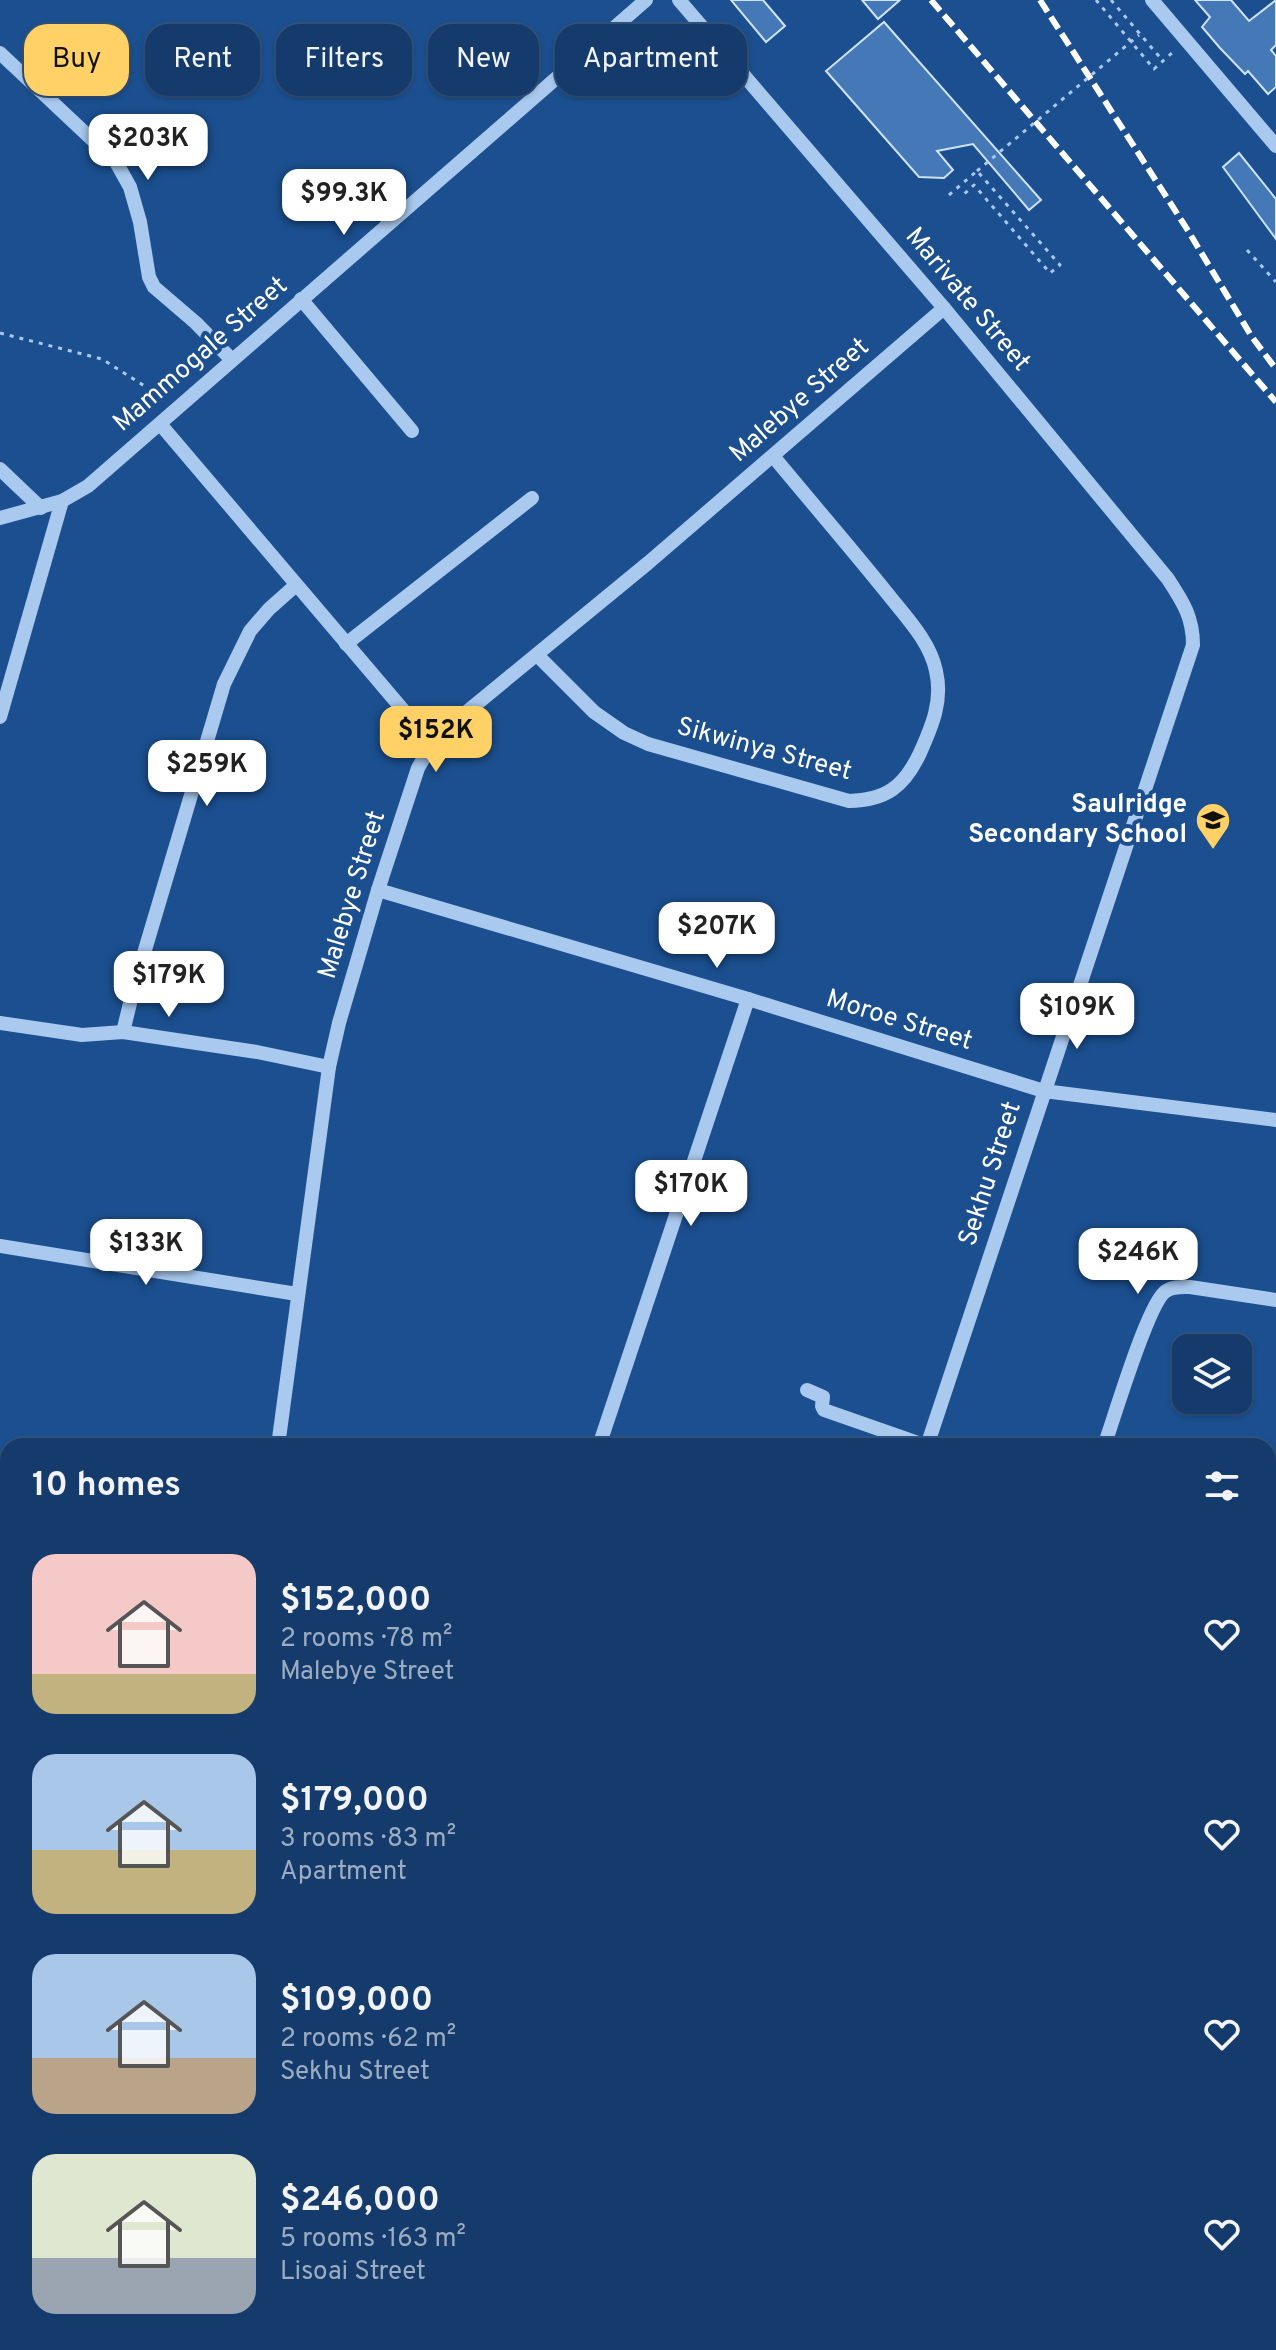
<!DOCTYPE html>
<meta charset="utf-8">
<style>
:root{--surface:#143b6b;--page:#1d4271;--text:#f1f3f6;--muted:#9dadc1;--line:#33557e;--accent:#ffd166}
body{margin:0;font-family:Overpass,sans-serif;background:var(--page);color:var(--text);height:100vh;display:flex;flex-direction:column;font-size:30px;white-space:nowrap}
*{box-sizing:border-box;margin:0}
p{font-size:26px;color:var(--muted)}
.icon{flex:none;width:44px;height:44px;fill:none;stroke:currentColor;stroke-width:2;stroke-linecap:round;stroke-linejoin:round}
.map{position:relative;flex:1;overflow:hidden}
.panel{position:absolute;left:0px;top:1438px;width:1276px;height:912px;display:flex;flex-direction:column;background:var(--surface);border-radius:24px 24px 0 0;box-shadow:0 2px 6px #0004,0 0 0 2px var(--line)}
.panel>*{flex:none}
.banner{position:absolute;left:24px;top:24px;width:800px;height:72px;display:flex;gap:16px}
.buttons{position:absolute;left:1172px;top:1334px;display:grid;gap:16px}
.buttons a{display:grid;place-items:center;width:80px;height:80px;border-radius:16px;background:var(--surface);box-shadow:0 2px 6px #0004,0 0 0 2px var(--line);font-size:40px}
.price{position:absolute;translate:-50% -68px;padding:0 18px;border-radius:16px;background:#fff;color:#222;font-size:26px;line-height:52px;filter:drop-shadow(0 2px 4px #0008)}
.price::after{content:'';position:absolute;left:50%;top:48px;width:24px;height:18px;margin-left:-12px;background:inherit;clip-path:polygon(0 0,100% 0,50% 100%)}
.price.on{background:var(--accent);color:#111}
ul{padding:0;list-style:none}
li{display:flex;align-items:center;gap:24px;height:200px;padding:0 32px}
li span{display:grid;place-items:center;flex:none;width:224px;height:160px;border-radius:24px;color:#555}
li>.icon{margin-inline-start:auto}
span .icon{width:96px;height:96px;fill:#fffc;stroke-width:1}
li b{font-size:34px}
h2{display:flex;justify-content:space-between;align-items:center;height:96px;padding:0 32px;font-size:34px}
.pill{padding:0 28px;border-radius:24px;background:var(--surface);box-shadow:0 2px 6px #0004,0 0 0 2px var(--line);font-size:28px;line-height:72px}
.pill.on{background:var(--accent);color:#111}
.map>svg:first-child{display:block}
</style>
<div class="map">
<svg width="1276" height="2350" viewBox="0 0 1276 2350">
<rect width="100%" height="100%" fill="#1b4f8f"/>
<path fill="#2e69ad" d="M824,2342h190l3,8h-195z"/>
<g fill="#4478b7" stroke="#cfe3fa" stroke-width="2">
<path d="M731,0h32l22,26 -19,16z"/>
<path d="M862,0h38l-22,19z"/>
<path d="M1195,0h36l18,21 27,-21v45l-5,5 5,6v31l-8,7 -20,-23 -3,3 -25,-26 -18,-21 8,-10z"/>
<path d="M884,22l157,178 -12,10 -56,-66 -36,7 16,19 -9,8 -25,-1 -93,-106z"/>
<path d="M1239,153l37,46v40l-53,-72z"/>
</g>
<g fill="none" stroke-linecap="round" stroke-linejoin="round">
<g stroke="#a9c9ee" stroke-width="3" stroke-dasharray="4 6" stroke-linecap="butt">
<path d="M1096,0l58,69 19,-17"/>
<path d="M1111,0l52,61"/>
<path d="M949,195l28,-24 83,94 -10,8 -76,-88 -11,10"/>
<path d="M1247,250l29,32"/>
<path d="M0,333l102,26 63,40"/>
<path d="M4,2350l7,-8"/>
</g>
<g stroke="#a9c9ee" stroke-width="14">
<path d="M679,0l265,308 224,271c15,23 25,38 25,66l-266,801"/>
<path d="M1152,0l124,146"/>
<path d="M0,53l116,109 14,25 10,35 9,55 5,10 42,36 35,36"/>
<path d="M301,299l111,132"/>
<path d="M161,425l271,319"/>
<path d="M0,469l41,39"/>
<path d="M0,518l62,-17 26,-15 558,-486"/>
<path d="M346,644l186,-146"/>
<path d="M538,656l56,56 30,21 24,11 201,57c37,-1 55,-14 71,-48 12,-27 23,-52 16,-82 -6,-30 -31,-55 -49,-78 -37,-46 -76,-91 -114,-137"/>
<path d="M0,717l62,-216"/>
<path d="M378,890l370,109 296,92 232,29"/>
<path d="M0,1023l82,12 41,-3 134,20 72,15"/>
<path d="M123,1032l11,-45 90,-303 26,-53 19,-22 27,-24"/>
<path d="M0,1246l297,48"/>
<path d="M807,1390l16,7 -1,9 2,4 103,36"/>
<path d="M278,1446l51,-379 10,-44 39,-133 40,-122 14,-24 14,-15 202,-166 296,-255"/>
<path d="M599,1446l149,-447"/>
<path d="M1104,1446c10,-27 44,-144 62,-155 7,-5 16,-4 24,-4l86,13"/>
<path d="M1268,1553l8,1"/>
<path d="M1268,1717l8,1"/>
<path d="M1268,1810l8,1"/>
<path d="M1268,1980l8,1"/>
<path d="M1268,2159l8,1"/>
<path d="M167,2342l4,8"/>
<path d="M524,2342l2,8"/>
<path d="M1023,2342l3,8"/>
<path d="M1199,2342l2,8"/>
<path d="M323,2350l2,-8"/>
<path d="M628,2350l3,-8"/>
<path d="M809,2350l3,-8"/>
</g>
<g stroke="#fff" stroke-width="6" stroke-dasharray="14 6" stroke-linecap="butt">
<path d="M931,0l345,402"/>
<path d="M1040,0l147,229 65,108 24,32"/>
</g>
<path stroke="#a9c9ee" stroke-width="3" stroke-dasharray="4 6" stroke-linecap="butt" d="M977,171l162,-136"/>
</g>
<defs>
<g id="school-pin" transform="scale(1.8)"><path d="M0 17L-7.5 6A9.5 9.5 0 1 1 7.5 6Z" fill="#ffd166" stroke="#1b4f8f"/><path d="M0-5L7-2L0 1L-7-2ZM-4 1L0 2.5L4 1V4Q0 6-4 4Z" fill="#111"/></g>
</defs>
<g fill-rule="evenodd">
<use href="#school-pin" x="1213" y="820"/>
</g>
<g text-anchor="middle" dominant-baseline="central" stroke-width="8" stroke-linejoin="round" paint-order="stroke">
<g font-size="26" fill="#fff" stroke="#1b4f8f">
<text transform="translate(967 300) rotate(50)">Marivate Street</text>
<text transform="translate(201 355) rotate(-41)">Mammogale Street</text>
<text transform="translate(800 401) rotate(-41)">Malebye Street</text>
<text transform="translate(764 750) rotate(15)">Sikwinya Street</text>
<text transform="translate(353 895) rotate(-73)">Malebye Street</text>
<text transform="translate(899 1021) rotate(17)">Moroe Street</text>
<text transform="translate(991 1174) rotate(-72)">Sekhu Street</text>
</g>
<g font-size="26" font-weight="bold" fill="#fff" stroke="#1b4f8f" text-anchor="end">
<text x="1187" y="805">Saulridge<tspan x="1187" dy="30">Secondary School</tspan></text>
</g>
</g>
</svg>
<div class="buttons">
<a><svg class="icon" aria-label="layers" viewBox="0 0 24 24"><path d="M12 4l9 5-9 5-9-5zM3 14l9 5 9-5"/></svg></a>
</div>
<b class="price" style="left:148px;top:182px">$203K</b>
<b class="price" style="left:344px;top:237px">$99.3K</b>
<b class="price on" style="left:436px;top:774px">$152K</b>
<b class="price" style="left:207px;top:808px">$259K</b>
<b class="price" style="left:717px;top:970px">$207K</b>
<b class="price" style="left:169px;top:1019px">$179K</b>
<b class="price" style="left:1077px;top:1051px">$109K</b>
<b class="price" style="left:691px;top:1228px">$170K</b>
<b class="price" style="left:146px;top:1287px">$133K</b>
<b class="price" style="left:1138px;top:1296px">$246K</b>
<div class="banner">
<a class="pill on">Buy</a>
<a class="pill">Rent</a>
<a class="pill">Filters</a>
<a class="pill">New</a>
<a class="pill">Apartment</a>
</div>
<section class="panel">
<h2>10 homes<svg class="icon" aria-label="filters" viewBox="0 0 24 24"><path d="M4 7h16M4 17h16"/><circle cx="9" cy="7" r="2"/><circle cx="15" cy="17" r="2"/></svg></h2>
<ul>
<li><span style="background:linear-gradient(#f6c9c9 75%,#c2b280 0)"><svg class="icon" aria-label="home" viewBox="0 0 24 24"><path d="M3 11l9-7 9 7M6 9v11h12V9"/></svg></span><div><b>$152,000</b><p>2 rooms · 78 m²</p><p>Malebye Street</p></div><svg class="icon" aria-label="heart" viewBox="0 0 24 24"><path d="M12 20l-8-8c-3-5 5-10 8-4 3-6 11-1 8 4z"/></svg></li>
<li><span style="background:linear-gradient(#a9c7e8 60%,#c2b280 0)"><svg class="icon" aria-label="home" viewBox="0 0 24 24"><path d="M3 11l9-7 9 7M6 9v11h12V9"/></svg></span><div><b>$179,000</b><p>3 rooms · 83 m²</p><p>Apartment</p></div><svg class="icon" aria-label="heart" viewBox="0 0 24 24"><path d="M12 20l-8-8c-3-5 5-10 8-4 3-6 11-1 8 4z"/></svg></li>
<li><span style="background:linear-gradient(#a9c7e8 65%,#b9a48a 0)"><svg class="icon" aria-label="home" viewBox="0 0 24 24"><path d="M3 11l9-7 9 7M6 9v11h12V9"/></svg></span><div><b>$109,000</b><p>2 rooms · 62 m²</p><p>Sekhu Street</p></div><svg class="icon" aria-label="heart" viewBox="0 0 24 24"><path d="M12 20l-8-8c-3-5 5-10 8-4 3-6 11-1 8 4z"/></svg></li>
<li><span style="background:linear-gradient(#dfe7d0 65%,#9aa5b1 0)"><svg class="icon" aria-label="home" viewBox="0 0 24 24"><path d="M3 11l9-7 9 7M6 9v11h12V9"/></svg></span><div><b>$246,000</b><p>5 rooms · 163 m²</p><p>Lisoai Street</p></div><svg class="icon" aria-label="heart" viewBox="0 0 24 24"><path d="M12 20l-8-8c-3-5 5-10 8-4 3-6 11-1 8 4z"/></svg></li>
</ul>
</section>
</div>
